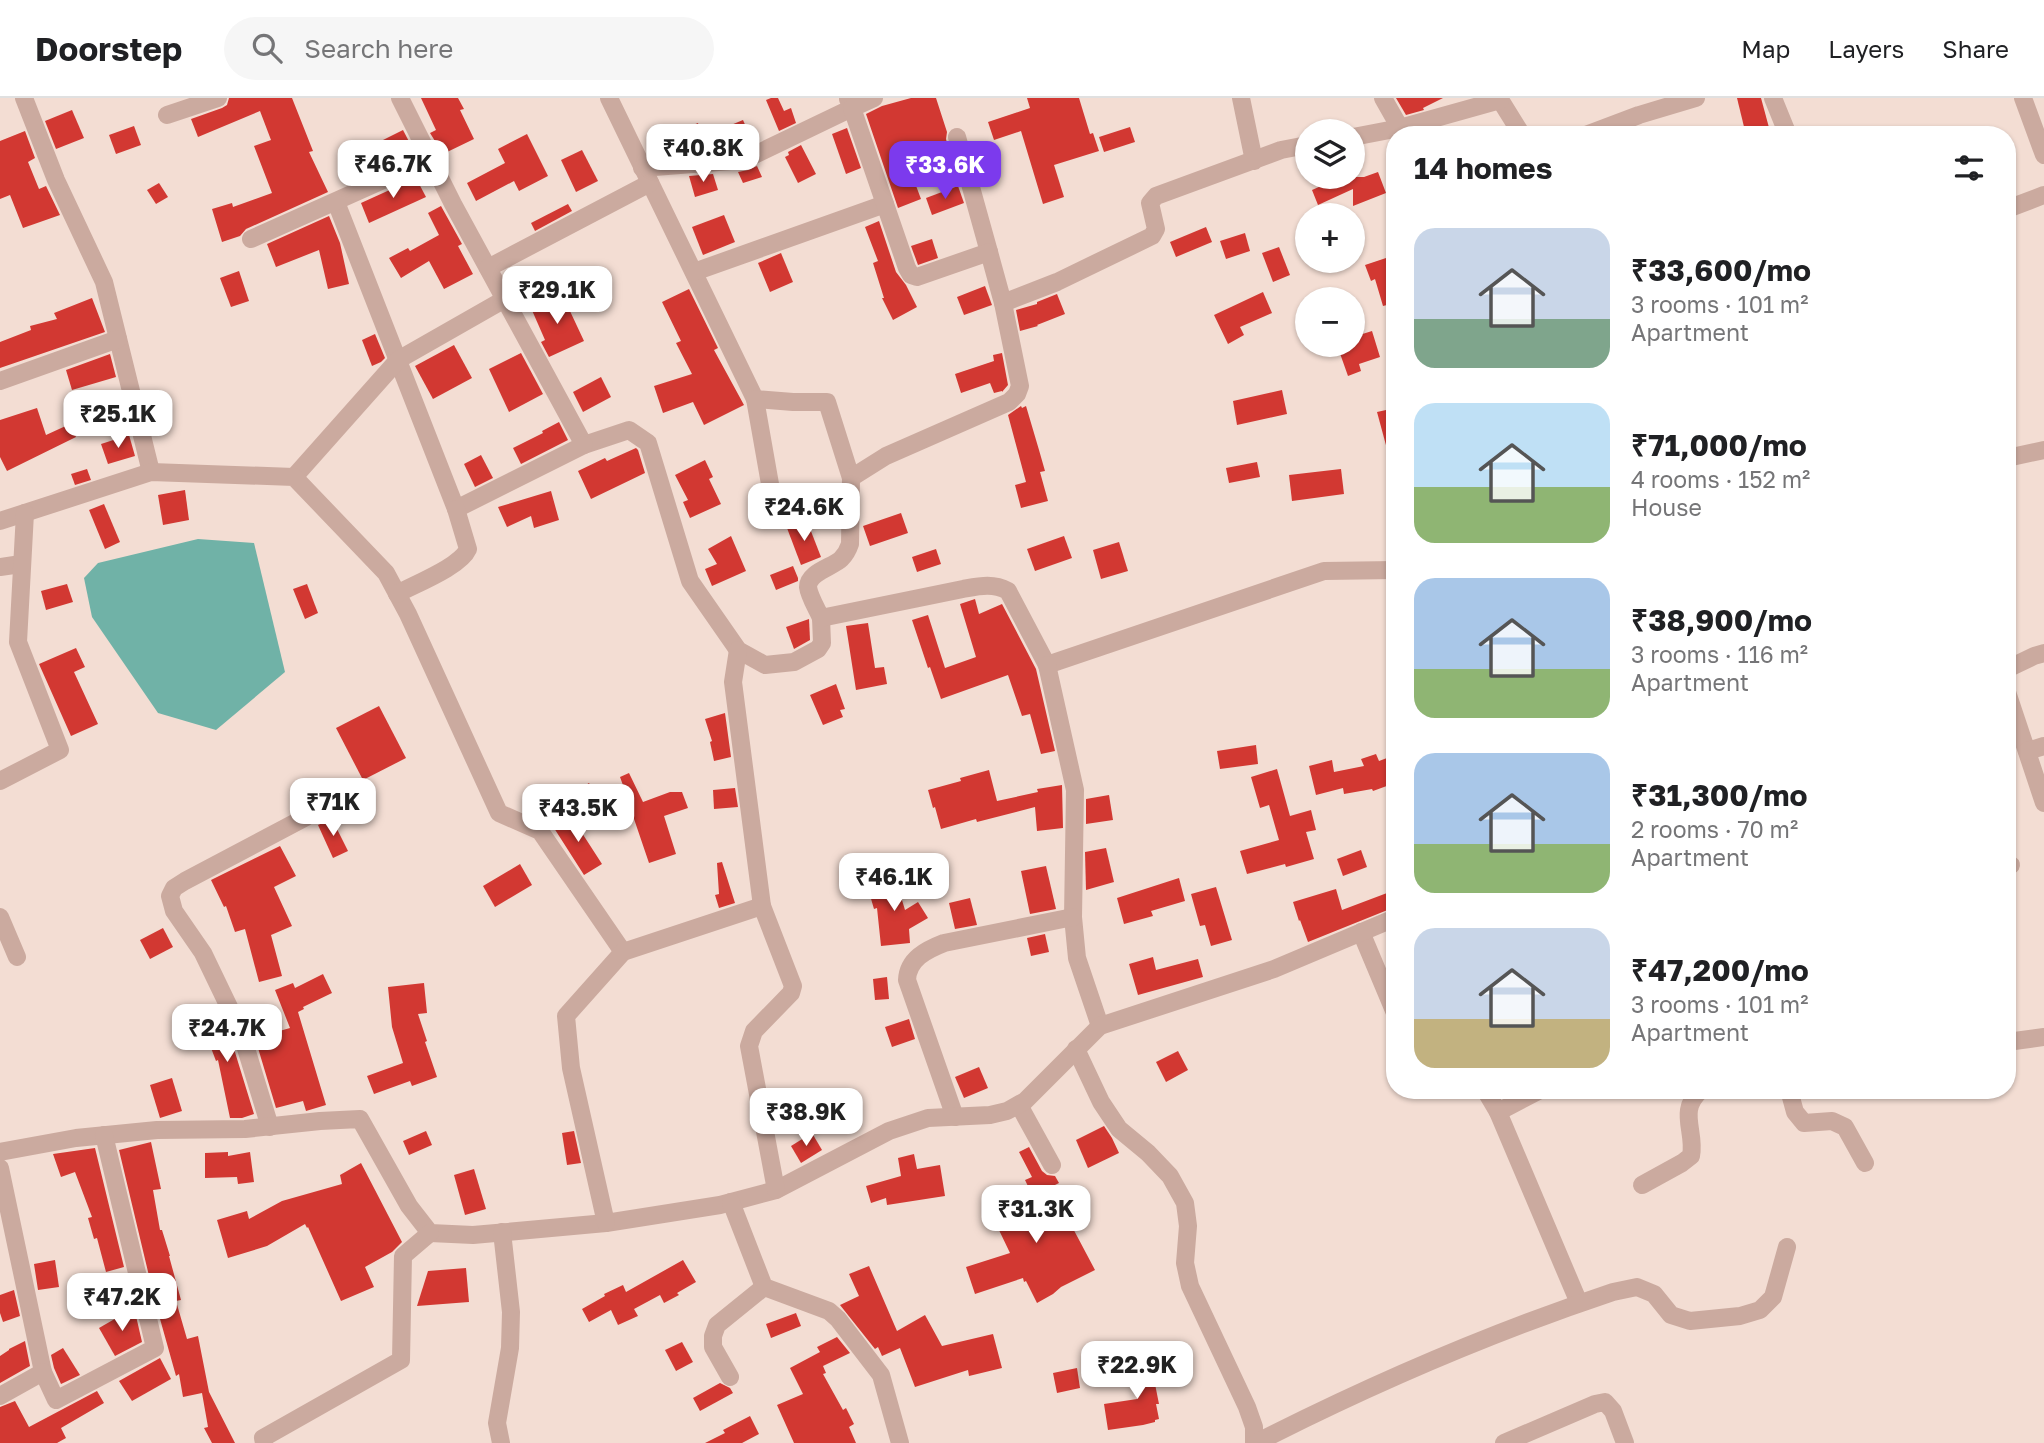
<!DOCTYPE html>
<meta charset="utf-8">
<style>
:root{--surface:#fff;--page:#f6f6f6;--text:#202124;--muted:#757577;--line:#e0e0e0;--accent:#7c3aed}
body{margin:0;font-family:"Golos Text",sans-serif;background:var(--page);color:var(--text);height:100vh;display:flex;flex-direction:column;font-size:26px;white-space:nowrap}
*{box-sizing:border-box;margin:0}
p{font-size:23px;color:var(--muted)}
.icon{flex:none;width:38px;height:38px;fill:none;stroke:currentColor;stroke-width:2;stroke-linecap:round;stroke-linejoin:round}
.map{position:relative;flex:1;overflow:hidden}
.panel{position:absolute;left:1386px;top:28px;width:630px;height:973px;display:flex;flex-direction:column;background:var(--surface);border-radius:28px;box-shadow:0 2px 5px #0004}
.panel>*{flex:none}
.tools{position:absolute;left:1295px;top:21px;display:grid;gap:14px}
.tools a{display:grid;place-items:center;width:70px;height:70px;border-radius:50%;background:var(--surface);box-shadow:0 2px 5px #0004;font-size:35px}
.price{position:absolute;translate:-50% -60px;padding:0 16px;border-radius:14px;background:#fff;color:#222;font-size:23px;line-height:46px;filter:drop-shadow(0 2px 4px #0008)}
.price::after{content:'';position:absolute;left:50%;top:42px;width:21px;height:16px;margin-left:-10px;background:inherit;clip-path:polygon(0 0,100% 0,50% 100%)}
.price.active{background:var(--accent);color:#fff}
ul{padding:0;list-style:none}
li{display:flex;align-items:center;gap:21px;height:175px;padding:0 28px}
li span{display:grid;place-items:center;flex:none;width:196px;height:140px;border-radius:21px;color:#555}
li>.icon{margin-inline-start:auto}
span .icon{width:84px;height:84px;fill:#fffc;stroke-width:1}
li b{font-size:30px}
h2{display:flex;justify-content:space-between;align-items:center;height:84px;padding:0 28px;font-size:30px}
header{display:flex;align-items:center;gap:42px;box-sizing:border-box;height:98px;padding:0 35px;background:var(--surface);border-bottom:2px solid var(--line)}
header strong{font-size:33px}
nav{display:flex;gap:38px;margin-inline-start:auto;font-size:24px}
.search{width:490px;height:63px;background:var(--page);display:flex;align-items:center;gap:18px;box-sizing:border-box;padding:0 24px;border-radius:38px;color:var(--muted);font-size:26px}
.map>svg:first-child{display:block}
</style>
<header>
<strong>Doorstep</strong>
<div class="search"><svg class="icon" aria-label="search" viewBox="0 0 24 24"><circle cx="10" cy="10" r="6"/><path d="M15 15l6 6"/></svg>Search here</div>
<nav><a>Map</a><a>Layers</a><a>Share</a></nav>
</header>
<div class="map">
<svg width="2044" height="1345" viewBox="0 0 2044 1345">
<rect width="100%" height="100%" fill="#f3ddd3"/>
<path fill="#70b2a7" d="M198,441l56,4 31,129 -69,58 -58,-17 -66,-96 -8,-39 14,-15z"/>
<g fill="#d23832">
<path d="M229,0h63l21,53 -4,1 19,40 -82,37 -6,7 -18,6 -10,-33 20,-6 1,4 39,-14 -18,-47 17,-6 -11,-29 -62,26 -7,-18 31,-11 5,-3z"/>
<path d="M421,0h37l6,11 -4,1 14,29 -31,15 -13,-21 6,-3z"/>
<path d="M771,0h7l6,13 7,-3 5,15 -17,8 -13,-31z"/>
<path d="M911,0h25l11,34 -1,7 3,12 -31,11 1,2 -10,3 12,32 -23,9 -32,-94 16,-8z"/>
<path d="M1027,0h52l11,36 3,-1 6,18 -45,14 10,32 -21,7 -22,-73 -27,9 -6,-18 42,-14z"/>
<path d="M1396,0h47l-20,10 1,2 -18,5z"/>
<path d="M1737,0h24l10,37h-25z"/>
<path d="M72,12l12,28 -28,11 -11,-28z"/>
<path d="M743,22l10,23 -12,6 -13,1 -9,-20z"/>
<path d="M698,25l8,29 -19,1 -9,-22z"/>
<path d="M134,28l7,19 -25,9 -7,-19z"/>
<path d="M1130,29l5,15 -31,10 -5,-15z"/>
<path d="M847,30l14,40 -15,6 -14,-40z"/>
<path d="M403,32l12,23 -24,11 -10,-23z"/>
<path d="M25,33l10,27 -7,4 11,27 7,-3 14,29 -37,13 -13,-33 -10,4v-58z"/>
<path d="M527,36l21,42 -29,15 -5,-10 -38,20 -9,-18 38,-20 -7,-14z"/>
<path d="M801,47l15,29 -18,9 -13,-26 4,-2 -1,-3z"/>
<path d="M582,52l16,31 -22,11 -15,-32z"/>
<path d="M757,68l5,11 -19,6 -5,-11 10,-2z"/>
<path d="M1378,74l8,21 -33,13v-17l-35,16 -6,-15 9,-4 -4,-9h47z"/>
<path d="M713,76l5,16 -23,7 -6,-21z"/>
<path d="M416,80l10,19 -57,26 -8,-20z"/>
<path d="M159,85l9,14 -12,7 -9,-14z"/>
<path d="M958,88l6,17 -32,12 -6,-17z"/>
<path d="M568,106l4,7 -37,20 -4,-8z"/>
<path d="M441,108l21,38 -4,2 15,28 -29,15 -15,-28 -28,17 -12,-20 19,-10 2,3 29,-16 -11,-22z"/>
<path d="M724,117l11,27 -32,13 -11,-28z"/>
<path d="M329,118l11,27 9,41 -21,5 -9,-39 -43,17 -9,-23z"/>
<path d="M879,123l17,51 10,13 11,22 -24,13 -11,-22h2l-11,-35 5,-2 -13,-34z"/>
<path d="M1206,129l6,15 -36,15 -6,-15z"/>
<path d="M1245,135l5,18 -24,8 -6,-18z"/>
<path d="M932,141l6,19 -20,7 -7,-19z"/>
<path d="M1279,149l11,28 -17,7 -11,-29z"/>
<path d="M781,155l12,29 -23,10 -12,-29z"/>
<path d="M1395,157v48l-12,3 -8,-27 -4,2 -6,-16z"/>
<path d="M239,173l10,30 -18,6 -11,-29z"/>
<path d="M985,188l7,19 -28,10 -7,-18z"/>
<path d="M689,191l29,59 -4,2 30,55 -40,20 -11,-23 -30,11 -9,-27 38,-12 -16,-31 5,-2 -19,-39z"/>
<path d="M1263,194l9,21 -32,14 4,8 -16,9 -14,-29z"/>
<path d="M562,196l22,47 -35,16 -8,-15 4,-2 -14,-32z"/>
<path d="M1057,196l8,20 -28,11 1,1 -18,5 -4,-21 21,-6v-2z"/>
<path d="M92,200l13,34 -105,36v-26l31,-12 -1,-4 27,-7 -3,-6z"/>
<path d="M1372,233l8,26 -21,7 2,7 -13,5 -11,-31h19l-3,-8z"/>
<path d="M375,236l10,24 -4,4 -9,4 -10,-26z"/>
<path d="M454,247l18,33 -39,21 -18,-33z"/>
<path d="M521,255l22,41 -34,18 -20,-43z"/>
<path d="M1002,255l6,32 -6,7v-1l-8,2 -4,-10 -29,10 -6,-19 39,-13 -1,-6z"/>
<path d="M110,256l6,23 -44,13 -6,-20z"/>
<path d="M601,279l10,20 -28,15 -10,-20z"/>
<path d="M1282,292l5,24 -50,11 -4,-24z"/>
<path d="M1021,308l1,2 4,-2 13,44 6,21 -5,1 8,29 -27,7 -6,-23 11,-3 -18,-67z"/>
<path d="M37,310l9,27 24,-11 6,13 -69,34 -7,-14v-37z"/>
<path d="M1395,310v51l-5,1 -13,-48z"/>
<path d="M559,324l9,18 -47,24 -8,-16 30,-15 -1,-2z"/>
<path d="M129,337l6,21 -27,8 -7,-20z"/>
<path d="M636,350l2,2 7,23 -54,26 -13,-28 27,-13 2,3z"/>
<path d="M481,357l12,23 -18,9 -11,-23z"/>
<path d="M705,362l8,17 -4,2 12,25 -31,14 -7,-16 5,-2 -13,-25z"/>
<path d="M1257,364l3,15 -31,6 -3,-15z"/>
<path d="M87,371l4,11 -16,5 -4,-11z"/>
<path d="M1341,371l3,25 -52,7 -3,-26z"/>
<path d="M185,392l4,30 -26,5 -5,-30z"/>
<path d="M551,393l8,29 -25,8 -3,-12 -24,11 -9,-20z"/>
<path d="M104,406l16,38 -15,7 -16,-39z"/>
<path d="M901,415l7,20 -38,13 -7,-20z"/>
<path d="M807,423l14,36 -20,8 -14,-37z"/>
<path d="M731,438l15,35 -34,15 -7,-17 12,-5 -9,-15z"/>
<path d="M1064,438l8,22 -37,13 -8,-22z"/>
<path d="M1119,444l9,29 -27,8 -8,-29z"/>
<path d="M936,451l5,15 -24,8 -5,-15z"/>
<path d="M793,468l5,12v3l-22,9 -6,-15z"/>
<path d="M67,486l6,18 -27,8 -5,-19z"/>
<path d="M307,486l11,29 -13,6 -12,-30z"/>
<path d="M975,501l4,15 23,-10 34,65 19,82 -14,3 -11,-40 -8,2 -14,-41 -67,24 -11,-32 -2,1 -16,-48 16,-5 17,53 31,-11 -16,-53z"/>
<path d="M809,521l1,21 -16,9 -8,-22z"/>
<path d="M868,525l7,45 9,-1 3,17 -31,6 -10,-64z"/>
<path d="M76,550l9,19 -11,5 24,52 -27,12 -32,-72z"/>
<path d="M836,586l9,25 -5,1 3,7 -20,8 -13,-30z"/>
<path d="M379,608l27,52 -43,22 -27,-52z"/>
<path d="M725,615l6,44 -17,4 -4,-19 2,-1 -7,-22z"/>
<path d="M1256,647l2,19 -38,5 -3,-18z"/>
<path d="M1376,656l3,7 16,-6v28l-22,8 -1,-2 -28,5 -1,-6 -27,7 -7,-29 23,-6 2,12 30,-6 -3,-7z"/>
<path d="M1277,671l13,47 21,-6 5,20 -10,2 8,27 -28,8 -1,-3 -38,10 -7,-23 39,-11 -10,-35 -9,3 -9,-31z"/>
<path d="M989,672l8,31 41,-9 -1,-3 25,-4 1,43 -26,3 -2,-24 -58,15 -1,-3 -35,10 -6,-22 -2,1 -5,-18 33,-9 -1,-3z"/>
<path d="M629,675l14,29 27,-10h12l6,16 -24,8 12,38 -27,9 -16,-47 -4,2 -8,-16 7,-3 -8,-22z"/>
<path d="M589,685l8,14 -19,11 -8,-13z"/>
<path d="M735,690l3,19 -24,2 -1,-19z"/>
<path d="M1109,697l4,25 -27,4v-25z"/>
<path d="M578,715l10,16 -6,4 20,31 -18,11 -30,-47z"/>
<path d="M332,721l16,32 -15,7 -15,-33z"/>
<path d="M280,748l16,30 -22,11 18,39 -21,9 11,41 -23,6 -14,-53 -10,3 -9,-26 -2,1 -13,-27z"/>
<path d="M1106,750l8,34 -28,8 -1,-38z"/>
<path d="M1361,752l6,17 -24,9 -6,-17z"/>
<path d="M722,764l13,41 -16,5 -4,-13 4,-1 -2,-31z"/>
<path d="M520,766l12,21 -37,22 -12,-21z"/>
<path d="M1046,768l10,43 -26,5 -9,-43z"/>
<path d="M895,779l10,33 13,-8 10,16 -19,11 1,14 -29,3 -4,-38 -3,1 -7,-24z"/>
<path d="M1179,780l6,23 -34,10 2,5 -29,8 -7,-26z"/>
<path d="M1216,789l16,53 -21,6 -6,-21 -5,1 -9,-32z"/>
<path d="M1336,791l6,21 53,-20v17l-87,35 -8,-22 -1,1 -6,-19z"/>
<path d="M970,800l7,27 -22,4 -6,-26z"/>
<path d="M163,830l10,19 -23,12 -10,-19z"/>
<path d="M1045,836l4,18 -18,4 -4,-18z"/>
<path d="M1153,859l3,13 42,-11 5,18 -65,18 -9,-31z"/>
<path d="M323,876l9,19 -29,14 1,2 -6,3 28,93 -20,6 -3,-10 -27,7 -21,-70 35,-10 -15,-38 18,-7 2,5z"/>
<path d="M887,879l2,22 -14,1 -2,-21z"/>
<path d="M424,885l3,30 -9,1 9,27 -2,1 12,35 -25,9 -2,-5 -36,13 -7,-18 36,-13 -11,-36 -4,-40z"/>
<path d="M217,911l13,27 24,78 -12,4h-12l-12,-58 -2,1 -8,-21 -2,1 -10,-23z"/>
<path d="M909,921l6,20 -23,8 -7,-20z"/>
<path d="M1178,953l10,19 -22,12 -10,-20z"/>
<path d="M979,969l9,21 -24,10 -9,-21z"/>
<path d="M172,980l10,33 -22,7 -10,-33z"/>
<path d="M1104,1028l8,12 7,15 -31,15 -12,-28z"/>
<path d="M426,1033l6,14 -23,10 -6,-14z"/>
<path d="M574,1033l7,32 -14,2 -5,-32z"/>
<path d="M812,1035l10,17 -21,13 -10,-17z"/>
<path d="M151,1044l10,47 -8,1 7,40h2l8,26h-1l12,44 -5,1 11,38 11,-3 11,56 26,51h-23l-8,-15 4,-1 -6,-34 -19,4 -4,-23 -3,2 -21,-75 -36,-151z"/>
<path d="M1029,1049l13,24 5,4 8,1 4,7 -8,4 44,83 -34,17 -8,7 -16,9 -11,-22 -2,1 -1,-4 -48,16 -9,-27 44,-14 -12,-25 41,-19 -14,-29 7,-3 -13,-25z"/>
<path d="M95,1050l29,119 -18,5 -9,-34 -3,1 -6,-21 4,-1 -17,-45 -14,5 -8,-23z"/>
<path d="M228,1054v4l22,-4 4,30 -16,2 -1,-7 -32,1v-25z"/>
<path d="M914,1056l3,15 23,-4 5,31 -58,9 -1,-7 -15,5 -5,-17 35,-10 -3,-18z"/>
<path d="M361,1065l41,79 -10,10 -27,15 9,20 -33,14 -33,-74 -1,1 -2,-4 -38,22 -39,12 -11,-38 30,-9 2,8 33,-18 60,-17 -2,-9z"/>
<path d="M474,1071l12,40 -21,6 -11,-40z"/>
<path d="M55,1162l4,27 -21,3 -4,-26z"/>
<path d="M683,1162l13,22 -19,11 2,2 -15,8 -4,-8 -26,14 4,7 -20,9 -7,-15 -22,12 -7,-13 23,-13 -1,-2 19,-9 3,7z"/>
<path d="M869,1168l28,65 28,-16 17,31 51,-12 9,34 -33,8 -1,-6 -53,17 -15,-39 -18,8 -4,-9 -3,2 -35,-44 19,-9 -10,-22z"/>
<path d="M466,1170l3,34 -52,4 11,-35z"/>
<path d="M14,1192l6,26 -17,6 -3,-9v-18z"/>
<path d="M132,1211l4,7 6,26 -27,14 -16,-28z"/>
<path d="M796,1215l5,13 -30,12 -5,-14z"/>
<path d="M837,1239l13,16 -27,13 3,7 -3,1 20,36 3,-2 8,16 -5,3 7,16h-62l-17,-38 26,-11 -13,-26 30,-16 -3,-5z"/>
<path d="M25,1243l5,25 -30,17v-27l9,-6v-1z"/>
<path d="M682,1244l11,20 -17,9 -11,-21z"/>
<path d="M63,1250l17,27 -19,9 -7,-16 -3,-13z"/>
<path d="M160,1260l11,21 -39,22 -13,-20z"/>
<path d="M1156,1263l4,22 -5,1 4,20h-3l3,15 -4,1v2l-12,3 -35,5 -4,-26 33,-5 -6,-33z"/>
<path d="M1077,1270l3,20 -23,5 -4,-20z"/>
<path d="M720,1285l10,5 3,5 -33,18 -7,-13z"/>
<path d="M97,1293l7,12 -43,25 5,10 -9,5h-57v-36l15,-6 14,26z"/>
<path d="M750,1318l9,18 -17,9h-37l20,-10 -2,-3z"/>
</g>
<g fill="none" stroke-linecap="round" stroke-linejoin="round">
<g stroke="#cbaa9f" stroke-width="18">
<path d="M24,0l32,82 48,102 47,190"/>
<path d="M400,0l53,106 131,241 45,-15 19,13 42,138 48,69 27,15 29,-3 24,-13 4,-6 -1,-25"/>
<path d="M609,0l146,301 38,3h34l24,76 -1,66c-2,6 -4,10 -9,15 -8,8 -33,13 -33,28 1,9 9,22 13,31l142,-29c17,-3 30,-6 45,2l39,74 277,-94 71,-1"/>
<path d="M1241,0l13,63"/>
<path d="M1499,0l23,37"/>
<path d="M1773,0l15,37"/>
<path d="M2023,0l21,57"/>
<path d="M167,17l51,-17"/>
<path d="M1400,30l100,-28"/>
<path d="M1586,37l53,-20 57,-17"/>
<path d="M957,39l32,115"/>
<path d="M1353,39l47,-9 -17,-30"/>
<path d="M642,70l102,-8 108,-52 -4,-9"/>
<path d="M336,104l120,307 128,-64"/>
<path d="M2007,111l37,-14"/>
<path d="M251,141l179,-80"/>
<path d="M488,170l162,-85"/>
<path d="M694,174l191,-68"/>
<path d="M1003,205l54,-21 95,-46 4,-7 -6,-26 6,-7 125,-46 26,-5"/>
<path d="M0,283l118,-42"/>
<path d="M755,301l15,85"/>
<path d="M2007,360l37,-8"/>
<path d="M294,379l104,-117 107,-61"/>
<path d="M851,380l35,-22 123,-54 8,-8 3,-8 -17,-83 -14,-51 -72,25 -6,-2 -4,-7 -55,-160 22,-10"/>
<path d="M0,423l151,-49 143,5 92,96 22,41 91,199 41,18 83,121"/>
<path d="M0,469l21,-3"/>
<path d="M397,496c18,-10 63,-27 71,-45l-12,-40"/>
<path d="M738,552l-5,32 29,224"/>
<path d="M1047,567l28,125 -2,127 4,41 23,68"/>
<path d="M2007,571l27,-13 10,-3"/>
<path d="M2007,594l37,111"/>
<path d="M2027,653l17,-5"/>
<path d="M0,683l60,-31 -42,-108 7,-129"/>
<path d="M2007,768l4,-1"/>
<path d="M0,819l17,40"/>
<path d="M1361,834l34,81"/>
<path d="M2007,944l37,-5"/>
<path d="M1076,951l25,53 18,27 29,24 22,23 15,27 3,23 -3,37 5,23 57,121 7,20v16"/>
<path d="M1485,992l13,22 81,191"/>
<path d="M1789,992l6,22 9,11 28,-2 13,6 20,36"/>
<path d="M1019,1007l33,60"/>
<path d="M1498,1014l42,-22"/>
<path d="M955,1019l-48,-137c1,-21 19,-30 37,-37l129,-26"/>
<path d="M270,1029l-29,-95 -38,-79 -29,-42 -4,-15 4,-8 11,-7 121,-64"/>
<path d="M0,1054l76,-14 81,-8 88,-1 75,-8 40,-2 49,87 21,27 43,2 133,-12 114,-18 56,-15 113,-59 39,-13 62,-3 17,-4 18,-10 75,-75 174,-57 121,-51"/>
<path d="M0,1070l43,204"/>
<path d="M1642,1087l40,-22 9,-7c5,-25 -14,-45 10,-66"/>
<path d="M731,1104l33,85 65,24 9,8 43,56 19,68"/>
<path d="M606,1125l-35,-155 -5,-52 57,-64 139,-46 31,80 -2,7 -37,38 -5,15 27,144"/>
<path d="M730,1279l-17,-30v-11l4,-11 47,-38"/>
<path d="M0,1298l43,-24 13,28 99,-52 -51,-213"/>
<path d="M264,1345l-1,-5 138,-78 2,-104 27,-23"/>
<path d="M501,1345l-4,-20 13,-75 1,-36 -9,-80"/>
<path d="M1256,1345c116,-59 234,-110 357,-151l24,-5 17,7 17,21 19,6 50,-5 20,-6 13,-13 14,-50"/>
<path d="M1504,1345l91,-39 10,-2 8,9 12,32"/>
</g>
</g>
</svg>
<div class="tools">
<a><svg class="icon" aria-label="layers" viewBox="0 0 24 24"><path d="M12 4l9 5-9 5-9-5zM3 14l9 5 9-5"/></svg></a>
<a>+</a>
<a>−</a>
</div>
<b class="price" style="left:703px;top:86px">₹40.8K</b>
<b class="price" style="left:393px;top:102px">₹46.7K</b>
<b class="price active" style="left:945px;top:103px">₹33.6K</b>
<b class="price" style="left:557px;top:228px">₹29.1K</b>
<b class="price" style="left:118px;top:352px">₹25.1K</b>
<b class="price" style="left:804px;top:445px">₹24.6K</b>
<b class="price" style="left:333px;top:740px">₹71K</b>
<b class="price" style="left:578px;top:746px">₹43.5K</b>
<b class="price" style="left:894px;top:815px">₹46.1K</b>
<b class="price" style="left:227px;top:966px">₹24.7K</b>
<b class="price" style="left:806px;top:1050px">₹38.9K</b>
<b class="price" style="left:1036px;top:1147px">₹31.3K</b>
<b class="price" style="left:122px;top:1235px">₹47.2K</b>
<b class="price" style="left:1137px;top:1303px">₹22.9K</b>
<section class="panel">
<h2>14 homes<svg class="icon" aria-label="filters" viewBox="0 0 24 24"><path d="M4 7h16M4 17h16"/><circle cx="9" cy="7" r="2"/><circle cx="15" cy="17" r="2"/></svg></h2>
<ul>
<li><span style="background:linear-gradient(#c9d6e8 65%,#7fa58c 0)"><svg class="icon" aria-label="home" viewBox="0 0 24 24"><path d="M3 11l9-7 9 7M6 9v11h12V9"/></svg></span><div><b>₹33,600/mo</b><p>3 rooms · 101 m²</p><p>Apartment</p></div></li>
<li><span style="background:linear-gradient(#bfe0f5 60%,#8fb573 0)"><svg class="icon" aria-label="home" viewBox="0 0 24 24"><path d="M3 11l9-7 9 7M6 9v11h12V9"/></svg></span><div><b>₹71,000/mo</b><p>4 rooms · 152 m²</p><p>House</p></div></li>
<li><span style="background:linear-gradient(#a9c7e8 65%,#8fb573 0)"><svg class="icon" aria-label="home" viewBox="0 0 24 24"><path d="M3 11l9-7 9 7M6 9v11h12V9"/></svg></span><div><b>₹38,900/mo</b><p>3 rooms · 116 m²</p><p>Apartment</p></div></li>
<li><span style="background:linear-gradient(#a9c7e8 65%,#8fb573 0)"><svg class="icon" aria-label="home" viewBox="0 0 24 24"><path d="M3 11l9-7 9 7M6 9v11h12V9"/></svg></span><div><b>₹31,300/mo</b><p>2 rooms · 70 m²</p><p>Apartment</p></div></li>
<li><span style="background:linear-gradient(#c9d6e8 65%,#c2b280 0)"><svg class="icon" aria-label="home" viewBox="0 0 24 24"><path d="M3 11l9-7 9 7M6 9v11h12V9"/></svg></span><div><b>₹47,200/mo</b><p>3 rooms · 101 m²</p><p>Apartment</p></div></li>
</ul>
</section>
</div>
